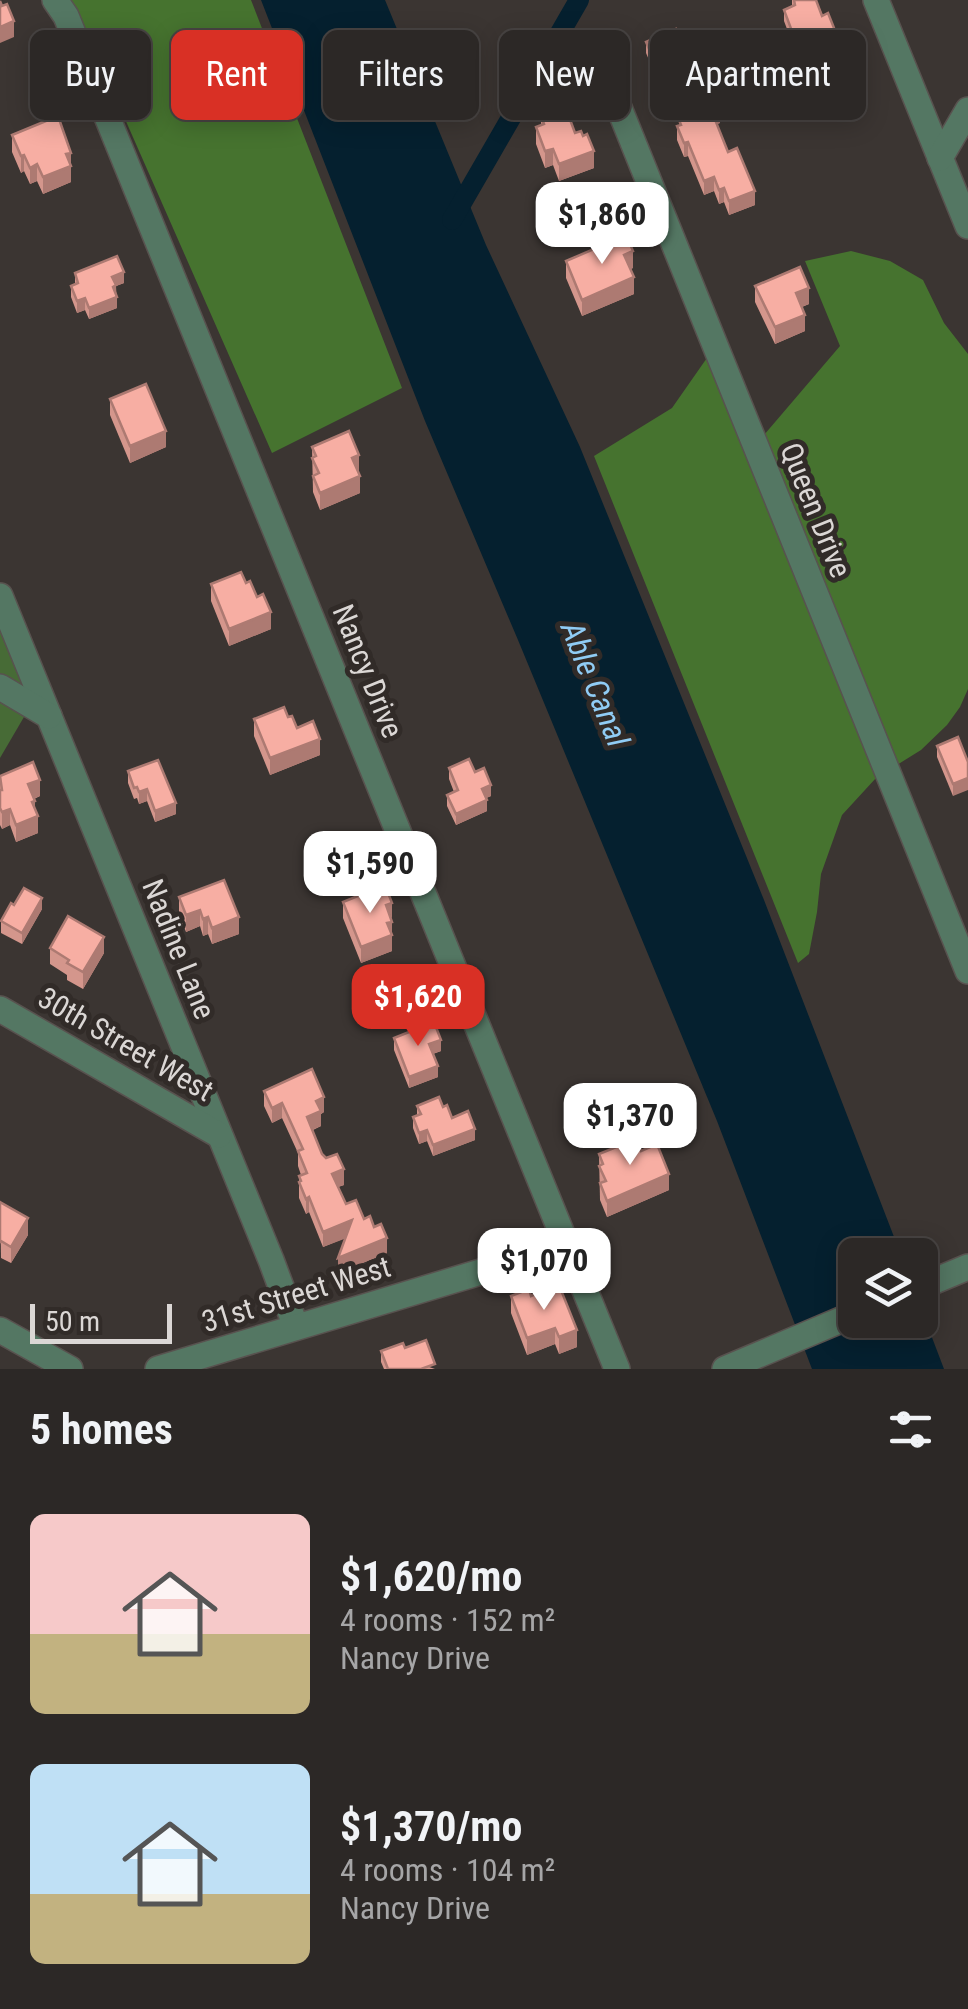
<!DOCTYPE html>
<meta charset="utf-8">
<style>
:root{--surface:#2c2826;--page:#34302e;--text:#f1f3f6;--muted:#a6a6a7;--line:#484443;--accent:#d93025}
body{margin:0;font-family:"Roboto Condensed",sans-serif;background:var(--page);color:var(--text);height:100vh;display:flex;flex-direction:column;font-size:38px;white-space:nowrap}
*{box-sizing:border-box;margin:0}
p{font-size:32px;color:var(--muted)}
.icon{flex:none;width:55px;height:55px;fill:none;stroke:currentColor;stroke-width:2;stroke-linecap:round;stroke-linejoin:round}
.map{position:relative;height:1369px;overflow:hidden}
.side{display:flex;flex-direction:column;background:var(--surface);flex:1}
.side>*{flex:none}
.guide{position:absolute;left:30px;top:30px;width:910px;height:90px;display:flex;gap:20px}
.controls{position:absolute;left:838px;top:1238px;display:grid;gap:20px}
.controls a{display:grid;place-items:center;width:100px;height:100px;border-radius:15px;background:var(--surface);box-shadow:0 5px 25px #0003,0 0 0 2px var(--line);font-size:50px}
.scale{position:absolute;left:30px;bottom:25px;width:142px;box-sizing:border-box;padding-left:10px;border:5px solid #dbd7d5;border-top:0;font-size:28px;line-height:35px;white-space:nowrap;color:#dbd7d5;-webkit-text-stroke:8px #312b28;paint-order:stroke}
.price{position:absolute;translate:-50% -85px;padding:0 22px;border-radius:20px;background:#fff;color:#222;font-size:32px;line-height:65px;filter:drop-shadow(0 2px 5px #0008)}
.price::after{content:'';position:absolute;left:50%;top:60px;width:30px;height:22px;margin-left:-15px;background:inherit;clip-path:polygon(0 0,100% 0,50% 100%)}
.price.active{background:var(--accent);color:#fff}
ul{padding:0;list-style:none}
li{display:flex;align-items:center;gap:30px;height:250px;padding:0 30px}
li span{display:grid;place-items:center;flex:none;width:280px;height:200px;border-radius:15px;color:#555}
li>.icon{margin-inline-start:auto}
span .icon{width:120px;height:120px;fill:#fffc;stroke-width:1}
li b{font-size:42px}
h2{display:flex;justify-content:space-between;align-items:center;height:120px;padding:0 30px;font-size:42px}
.chip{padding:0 35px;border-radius:15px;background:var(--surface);box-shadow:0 5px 25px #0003,0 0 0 2px var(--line);font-size:35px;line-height:90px}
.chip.active{background:var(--accent);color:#fff}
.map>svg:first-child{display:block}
</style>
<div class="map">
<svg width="968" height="1369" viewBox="0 0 968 1369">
<rect width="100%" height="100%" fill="#3b3532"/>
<path fill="#476b36" d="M0,603l38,90 -38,65z"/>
<g fill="#46732f">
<path d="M61,0h190l151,388 -130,65 -195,-443z"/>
<path d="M851,251l39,10 33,19 21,43 24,31v335l-8,18 -13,18 -26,25 -45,28 -34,37 -21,59 -4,38 -8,42 -11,9 -204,-507 78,-48 44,-63 48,90 76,-89 -35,-85z"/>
</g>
<path fill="#05202f" d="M261,0h124l101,245 94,202 184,453 137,355h-46v65h65v-14l24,63h-132l-95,-248 -199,-481 -93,-219z"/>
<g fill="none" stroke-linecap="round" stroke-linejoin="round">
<path stroke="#05202f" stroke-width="20" d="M452,220l127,-220"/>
<g stroke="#58524f" stroke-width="28">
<g id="minor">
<path d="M55,0l11,16 551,1353"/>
<path d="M876,0l92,226"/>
<path d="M605,73l363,898"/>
<path d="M940,158l28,-48"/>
<path d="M0,596l271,664 25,67"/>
<path d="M0,687l49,29"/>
<path d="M0,1009l219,126"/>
<path d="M920,1287l48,-20"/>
<path d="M0,1330l70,39"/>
<path d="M158,1369l409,-123"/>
<path d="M725,1369l130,-55"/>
</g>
</g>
<use href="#minor" stroke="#547763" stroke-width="25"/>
</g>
<g fill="#d4968c">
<path d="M792,0h24l20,44 -26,10 -2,-5 -12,4 -12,-32v-11l8,-4z"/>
<path d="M646,42l43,29 -24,10 -4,-9 -6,2 -9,-21z"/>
<path d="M676,98h30l14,25 -3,1 11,28 27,53 -26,10 -5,-13 -5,2 -5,-13 -10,4 -16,-39 -4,1 -7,-17v-14l2,-1 1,-5 -4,-8z"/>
<path d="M541,115l34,18 19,35 -35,13 -6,-16 -8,3 -9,-24v-17l5,-2z"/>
<path d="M12,135l59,47 -28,12 -6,-13 -7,3 -6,-13 -3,2 -9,-21z"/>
<path d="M566,261l67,7 -3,1 4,25 -52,22 -16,-38z"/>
<path d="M75,273l49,10 -8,3 1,22 -28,11 -4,-9 -8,3 -6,-16v-11l4,-2z"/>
<path d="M755,286l54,18 -7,3 3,24 -30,13 -20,-42z"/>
<path d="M110,399l56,48 -36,16 -20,-48z"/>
<path d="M312,447l47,25 1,21 -40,17 -7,-18z"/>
<path d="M246,583l25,46 -42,17 -18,-45v-17z"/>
<path d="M288,717l32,38 -50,20 -16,-39v-17z"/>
<path d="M937,746l31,16 -15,34 -16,-39z"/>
<path d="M449,768l26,4 16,24 -5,2 1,13 -31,14 -9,-19v-11l7,-3 -5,-13z"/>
<path d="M128,771l48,43 -21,8 -8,-21 -8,3 -2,-6 -3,1 -6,-16z"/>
<path d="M0,776l40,20 -6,3 4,34 -22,9 -6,-17 -8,4 -2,-4z"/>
<path d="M315,850l29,36 -16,7 -13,-32z"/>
<path d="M179,897l60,37 -27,10 -4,-10 -5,2 -3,-10 -14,6 -7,-18z"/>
<path d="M343,902l49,17v32l-31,12 -18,-45z"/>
<path d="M14,905l28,4 -20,35 -21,-11v-12z"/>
<path d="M50,948l54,5 -21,36 -16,-9v-5l-17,-11z"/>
<path d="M358,993l45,16 -38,15 -7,-19z"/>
<path d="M394,1038l47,13 -8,3 5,23 -29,11 -15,-38z"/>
<path d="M264,1091l60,21 -3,2v12l-8,4 9,24 22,31 -6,2 8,17 18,15 23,34 -49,20 7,-35 -22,9 -14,-35 -3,2 -7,-16v-22l2,-1 -3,-9v-13l-16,-35 -10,5 -8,-17z"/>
<path d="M417,1106l26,1 32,33 -42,16 -6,-15 -8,3 -6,-16v-11l4,-2z"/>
<path d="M641,1151l28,39 -62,27 -7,-17 -1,-46z"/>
<path d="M0,1202l28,33 -17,28 -10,-5z"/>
<path d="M511,1296h20l46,51 -18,7 -4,-10 -28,11 -16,-42z"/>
<path d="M381,1351l54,18h-51l-3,-7z"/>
</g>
<g fill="#ad7a72">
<path d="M14,21v16l-14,6v-16z"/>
<path d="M836,33v11l-26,10v-12z"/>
<path d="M808,38v11l-12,4v-11z"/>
<path d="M689,59v12l-24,10v-11z"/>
<path d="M661,61v11l-6,2v-11z"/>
<path d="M720,109v14l-8,3v-14z"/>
<path d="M688,142v14l-4,1v-14z"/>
<path d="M553,149v16l-8,3v-17z"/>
<path d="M594,151v17l-35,13v-17z"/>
<path d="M71,153v29l-28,12v-17l23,-23z"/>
<path d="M24,155v16l-3,2v-17z"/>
<path d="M37,164v17l-7,3v-16z"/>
<path d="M714,177v14l-10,4v-14z"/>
<path d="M724,188v14l-5,2v-14z"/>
<path d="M755,191v14l-26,10v-14z"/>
<path d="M633,251v17l-9,4v-17z"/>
<path d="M124,272v11l-8,3v11l-3,1 -1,-21z"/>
<path d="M634,277v17l-52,22v-16z"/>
<path d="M809,288v16l-13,5v-16z"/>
<path d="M117,297v11l-28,11v-11z"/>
<path d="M85,298v12l-8,3v-12z"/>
<path d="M805,315v16l-30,13v-17z"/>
<path d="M166,431v16l-36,16v-17z"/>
<path d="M359,455v17l-7,-14z"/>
<path d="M360,476v17l-40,17v-17z"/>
<path d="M271,612v17l-42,17v-17z"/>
<path d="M320,739v16l-50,20v-17z"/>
<path d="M968,778v12l-15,6v-12z"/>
<path d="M40,780v16l-12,5v-17z"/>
<path d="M491,785v11l-9,4v-11z"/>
<path d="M147,789v12l-8,3v-12z"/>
<path d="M487,800v11l-31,14v-11z"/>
<path d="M35,801v17l3,-2v17l-22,9v-17l16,-23z"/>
<path d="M176,803v11l-21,8v-11z"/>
<path d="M10,809v16l-8,4v-17z"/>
<path d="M344,875v11l-16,7v-11z"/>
<path d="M42,898v11l-20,35v-11z"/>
<path d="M392,903v16l-6,-14z"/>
<path d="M200,910v16l-14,6v-17z"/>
<path d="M208,917v17l-5,2v-17z"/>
<path d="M239,917v17l-27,10v-16z"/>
<path d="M392,922v29l-31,12v-16l26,-24z"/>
<path d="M104,937v16l-21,36v-17z"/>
<path d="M403,998v11l-38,15v-11z"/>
<path d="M441,1040v11l-12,4v-11z"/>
<path d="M438,1066v11l-29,11v-11z"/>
<path d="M324,1097v15l-3,2v12l-14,6v-15l9,-16z"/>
<path d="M282,1103v15l-10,5v-15z"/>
<path d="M475,1129v11l-42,16v-11z"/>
<path d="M427,1130v11l-8,3v-11z"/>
<path d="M344,1169v16l-12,4v-15z"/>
<path d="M669,1174v16l-62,27v-16z"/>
<path d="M309,1197v15l-3,2v-15z"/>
<path d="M28,1218v17l-17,28v-16z"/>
<path d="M352,1220v16l-29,11v-15z"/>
<path d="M387,1238v15l-49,20v-15z"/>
<path d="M555,1328v16l-28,11v-17z"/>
<path d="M577,1330v17l-18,7v-17z"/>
</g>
<g fill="#f7aea3" stroke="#ad7a72" stroke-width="2.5">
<path d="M794,0h22l6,16 6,-3 8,20 -26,9 -2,-4 -12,4 -12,-32 11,-5z"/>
<path d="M0,1l2,5 5,-2 7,17 -14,6z"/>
<path d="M676,29l13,30 -24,11 -4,-9 -6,2 -9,-21z"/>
<path d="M702,87l4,11 8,-4 6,15 -8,3 16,40 9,-4 18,43 -26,10 -5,-13 -5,2 -5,-13 -10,4 -16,-39 -4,1 -7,-17 4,-1 -2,-5 5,-2 -8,-20z"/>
<path d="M565,106l10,27 6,-2 2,5 4,-2 7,17 -35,13 -6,-15 -8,2 -9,-24 8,-3 -3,-9z"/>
<path d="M58,116l13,37 -5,1 5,12 -28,11 -6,-13 -7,4 -6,-13 -3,1 -9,-21z"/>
<path d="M618,233l9,4 6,14 -9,4 10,22 -52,23 -16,-39 49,-21z"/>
<path d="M117,256l7,16 -12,5 4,8 -3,2 4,10 -28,11 -4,-10 -8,3 -6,-15 7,-3 -3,-10z"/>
<path d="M800,267l9,21 -13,5 9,22 -30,12 -20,-41z"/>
<path d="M146,384l20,47 -36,15 -20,-47z"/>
<path d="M349,431l10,24 -7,3 8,18 -40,17 -7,-17 6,-3 -7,-15 4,-2 -4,-9z"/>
<path d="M241,572l5,11 4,-2 7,16 6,-3 8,18 -42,17 -18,-45z"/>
<path d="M284,707l4,10 4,-1 5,12 16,-7 7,18 -50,19 -16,-39z"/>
<path d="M958,737l10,25v16l-15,6 -16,-38z"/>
<path d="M469,759l6,13 9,-4 7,17 -9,4 5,11 -31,14 -9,-19 11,-5 -9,-22z"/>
<path d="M158,760l18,43 -21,8 -8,-22 -8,3 -2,-5 -3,1 -6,-17z"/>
<path d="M33,762l7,18 -12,4 7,17 -3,1 6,14 -22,9 -6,-16 -8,3 -2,-4v-18h2l-2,-14z"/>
<path d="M329,844l15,31 -16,7 -13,-32z"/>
<path d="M224,880l15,37 -27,11 -4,-11 -5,2 -3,-9 -14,5 -7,-18z"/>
<path d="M385,885l7,18 -6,2 6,17 -5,1 5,12 -31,12 -18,-45z"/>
<path d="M24,888l18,10 -20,35 -21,-12 10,-18 3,2z"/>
<path d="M68,916l36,21 -21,35 -16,-9 2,-3 -19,-12z"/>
<path d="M395,979l8,19 -38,15 -7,-20z"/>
<path d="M434,1022l7,18 -12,4 9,22 -29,11 -15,-39z"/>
<path d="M312,1069l12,28 -8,4 5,10 -14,6 15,37 4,4 11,-4 7,15 -12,5 14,30 10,-4 8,19 6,-3 4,11 7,-3 6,14 -49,20 14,-38 -29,12 -14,-35 -3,2 -7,-17 2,-1 -2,-5 8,-3 -9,-22 5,-2 -21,-46 -10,5 -8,-17z"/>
<path d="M439,1097l4,10 4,-2 5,13 16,-7 7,18 -42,16 -6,-15 -8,3 -6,-16 8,-3 -4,-8z"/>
<path d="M636,1139l5,12 16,-7 12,30 -62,27 -7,-18 6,-2 -7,-15 4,-2 -4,-10z"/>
<path d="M0,1202l28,16 -17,29 -10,-6 -1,2z"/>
<path d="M529,1289l2,7 17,-7 2,5 11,-4 16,40 -18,7 -4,-9 -28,10 -16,-42z"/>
<path d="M426,1340l9,24 -14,5h-33l-7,-18 22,-8 2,5z"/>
</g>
<g text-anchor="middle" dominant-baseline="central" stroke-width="10" stroke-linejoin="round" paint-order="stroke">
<g font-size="30" fill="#dbd7d5" stroke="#312b28">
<text transform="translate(816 510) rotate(68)">Queen Drive</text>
<text transform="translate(368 671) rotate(68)">Nancy Drive</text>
<text transform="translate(179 949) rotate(68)">Nadine Lane</text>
<text transform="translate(126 1044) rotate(30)">30th Street West</text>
<text transform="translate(296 1294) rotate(-17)">31st Street West</text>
</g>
<g font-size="32" font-style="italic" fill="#90ccf5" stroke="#312b28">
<text transform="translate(595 684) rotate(68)">Able Canal</text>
</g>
</g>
</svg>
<div class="controls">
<a><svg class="icon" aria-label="layers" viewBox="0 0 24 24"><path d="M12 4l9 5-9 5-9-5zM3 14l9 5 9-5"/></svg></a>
</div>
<div class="scale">50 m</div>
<b class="price" style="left:602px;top:267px">$1,860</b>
<b class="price" style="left:370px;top:916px">$1,590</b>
<b class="price active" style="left:418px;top:1049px">$1,620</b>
<b class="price" style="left:630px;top:1168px">$1,370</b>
<b class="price" style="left:544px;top:1313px">$1,070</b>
<div class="guide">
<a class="chip">Buy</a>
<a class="chip active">Rent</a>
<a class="chip">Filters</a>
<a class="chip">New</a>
<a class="chip">Apartment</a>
</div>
</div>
<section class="side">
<h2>5 homes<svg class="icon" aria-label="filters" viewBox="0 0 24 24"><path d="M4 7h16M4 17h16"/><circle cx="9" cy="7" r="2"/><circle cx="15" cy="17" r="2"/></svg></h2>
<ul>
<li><span style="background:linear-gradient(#f6c9c9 60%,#c2b280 0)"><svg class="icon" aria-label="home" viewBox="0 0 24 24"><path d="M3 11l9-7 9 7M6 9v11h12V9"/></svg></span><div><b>$1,620/mo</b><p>4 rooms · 152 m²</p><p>Nancy Drive</p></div></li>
<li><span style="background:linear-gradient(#bfe0f5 65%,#c2b280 0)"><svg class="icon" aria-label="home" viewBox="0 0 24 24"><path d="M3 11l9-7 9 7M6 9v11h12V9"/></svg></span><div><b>$1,370/mo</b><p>4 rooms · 104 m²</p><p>Nancy Drive</p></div></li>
</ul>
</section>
